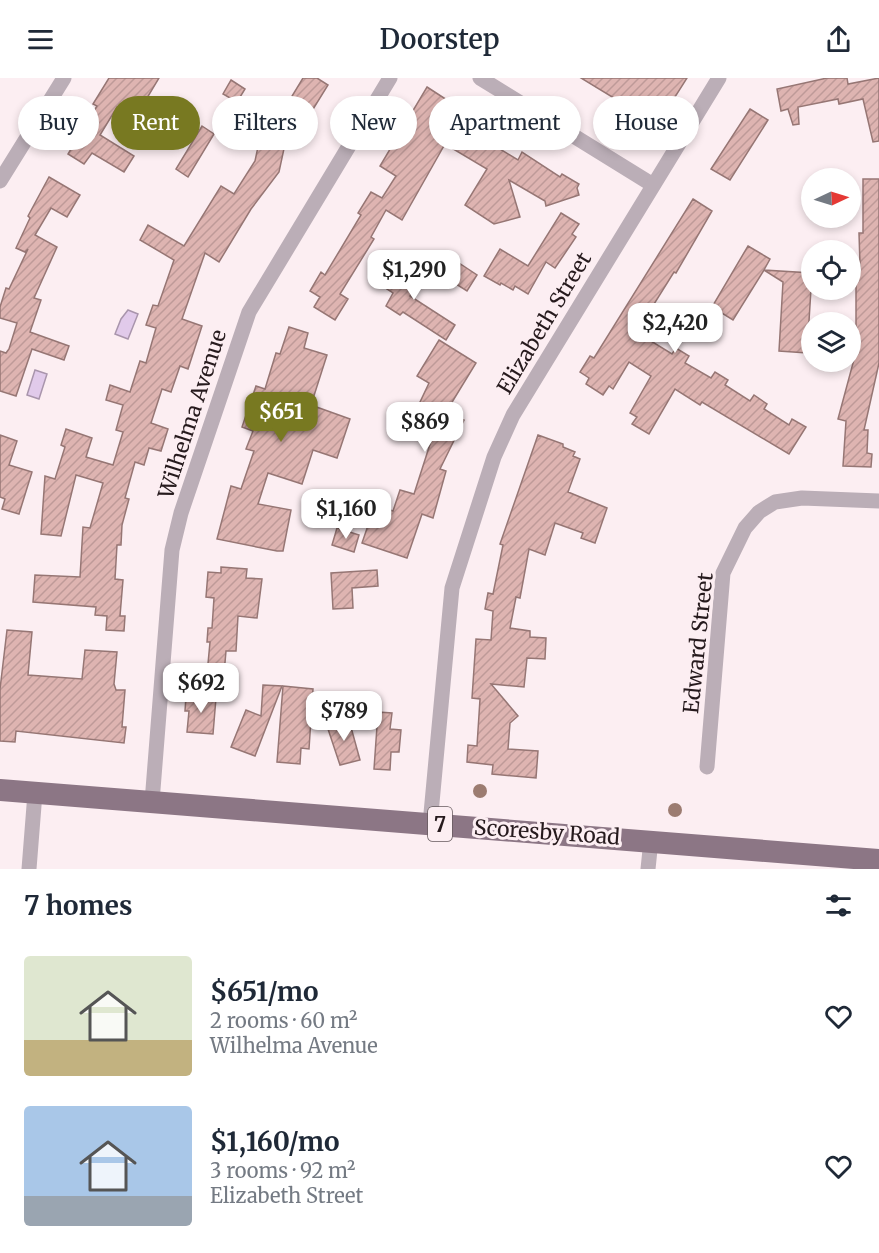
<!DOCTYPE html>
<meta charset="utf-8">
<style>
:root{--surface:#fff;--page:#f2f2f3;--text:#1f2937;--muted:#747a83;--accent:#787921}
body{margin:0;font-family:Merriweather,serif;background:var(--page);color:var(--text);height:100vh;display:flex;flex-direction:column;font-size:22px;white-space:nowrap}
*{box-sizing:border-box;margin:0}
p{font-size:20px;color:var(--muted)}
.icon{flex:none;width:33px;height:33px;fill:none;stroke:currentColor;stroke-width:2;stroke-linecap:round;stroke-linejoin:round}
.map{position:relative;height:791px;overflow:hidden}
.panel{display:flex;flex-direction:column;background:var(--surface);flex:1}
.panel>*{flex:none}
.hud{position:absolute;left:18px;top:18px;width:843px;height:54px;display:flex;gap:12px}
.needle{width:39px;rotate:86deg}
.buttons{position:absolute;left:801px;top:90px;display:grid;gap:12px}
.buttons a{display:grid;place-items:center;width:60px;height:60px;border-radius:50%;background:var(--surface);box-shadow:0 3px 9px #0003;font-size:30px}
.price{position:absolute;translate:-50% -51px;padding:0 14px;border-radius:12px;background:#fff;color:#222;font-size:20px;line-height:39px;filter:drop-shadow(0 2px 3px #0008)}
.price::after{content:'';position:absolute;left:50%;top:36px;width:18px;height:14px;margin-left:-9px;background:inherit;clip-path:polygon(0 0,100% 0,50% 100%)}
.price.current{background:var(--accent);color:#fff}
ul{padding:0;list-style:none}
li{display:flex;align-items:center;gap:18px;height:150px;padding:0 24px}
li span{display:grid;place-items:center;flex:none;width:168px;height:120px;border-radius:6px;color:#555}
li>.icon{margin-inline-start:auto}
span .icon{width:72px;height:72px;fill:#fffc;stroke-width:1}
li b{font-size:26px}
h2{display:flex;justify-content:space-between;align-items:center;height:72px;padding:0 24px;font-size:26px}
.chip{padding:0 21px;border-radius:27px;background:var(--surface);box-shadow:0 3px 9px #0003;font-size:21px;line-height:54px}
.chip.current{background:var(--accent);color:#fff}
header{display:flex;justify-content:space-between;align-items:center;height:78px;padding:0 24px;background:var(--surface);font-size:27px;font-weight:600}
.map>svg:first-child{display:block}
</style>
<header><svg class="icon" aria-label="menu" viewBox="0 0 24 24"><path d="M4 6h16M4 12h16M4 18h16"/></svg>Doorstep<svg class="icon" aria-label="share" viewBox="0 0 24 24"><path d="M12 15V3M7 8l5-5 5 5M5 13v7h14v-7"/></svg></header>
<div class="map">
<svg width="879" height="791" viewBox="0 0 879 791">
<defs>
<pattern id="building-hatch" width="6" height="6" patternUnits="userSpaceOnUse" patternTransform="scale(1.5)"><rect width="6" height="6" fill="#deb4b1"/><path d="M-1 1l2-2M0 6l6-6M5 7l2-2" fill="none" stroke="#be9a98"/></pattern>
</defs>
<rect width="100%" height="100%" fill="#fceef2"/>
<g fill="#e1caea" stroke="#a995ac" stroke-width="1.5">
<path d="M128,232l10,4 -10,25 -13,-5 6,-15z"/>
<path d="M35,292l12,4 -8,25 -12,-4z"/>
</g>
<g fill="url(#building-hatch)" stroke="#967674" stroke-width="1.5">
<path d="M109,0h50l-21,35 -4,-2 -3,5 -14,-9 -17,28 34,21 -10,16 -32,-19 -8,11 -16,-10 29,-48 -4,-2z"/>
<path d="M303,0h14l11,7 -21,34 -21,-13z"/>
<path d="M581,0h106l-19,30 -3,-2 -18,29 -25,-12v-6l-14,-9 6,-10z"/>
<path d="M827,0h20l1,6 31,-6v63l-6,1 -10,-43 -24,5 -1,-5 -40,8 1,17 -6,1 -5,-16 -7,2 -4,-22z"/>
<path d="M231,2l14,9 -8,13 -14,-8z"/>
<path d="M427,9l37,24 -6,8 34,21 -2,3 28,17 4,-8 38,25 2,-3 17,10 -2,4 2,7 -33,11 -1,-5 -36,-21 11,37 -26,7 -29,-19 22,-36 -42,-25 -43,76 -16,-10 -15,27 3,2 -34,55 8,5 -13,21 -21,-13 6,-10 -10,-6 11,-19 4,3 36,-60 -3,-2 13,-21 11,6 14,-22 -16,-10z"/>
<path d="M750,31l18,11 -38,60 -19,-11z"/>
<path d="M265,36l20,5 -5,23 5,2 -6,28 -28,37 -32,53 -14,-9 -23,66 20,7 -14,43 -8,-3 -9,26 -9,-3 -11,34 17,6 -7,22 -12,-3 -5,17 -9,-3 -10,36 4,1 -7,26 -1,20h-4l-2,34 8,1 -3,36h5l-1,15 -18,-1 1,-14 -12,-1 1,-8 -63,-5 2,-27 45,2 3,-50 7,1 13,-45 -27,-8 -15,61 -20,-2 4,-58 10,3 10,-32 -4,-2 5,-16 26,9 -6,19 27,8 10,-33 -7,-2 7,-25 -17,-5 4,-15 20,7 10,-31 6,2 10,-35 -10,-3 7,-20 5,1 16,-46 -34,-20 8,-15 36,21 37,-60 13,8 21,-33z"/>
<path d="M202,48l12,8 -26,43 -12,-8z"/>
<path d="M49,99l31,18 -13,22 -16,-9 -16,27 22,12 -23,51 7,2 -11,32 39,14 -5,14 -32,-11 -16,47 -16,-5v-40l6,2 3,-4 8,-26 -17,-5v-11l6,-19 3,1 19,-40 -3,3 -9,-4 14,-30 -2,-2z"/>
<path d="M863,101h16v184l-15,67h4l-1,23 5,1 -1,13 -28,-1 3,-45 -8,-2 18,-67v-82h4v-5l-1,-32h4z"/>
<path d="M693,121l19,12 -36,62 -2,-1 -20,32 5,3 -11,18 4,3 -6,10 26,16 4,-6 13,8 -4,7 26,15 4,-6 13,8 -3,5 25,16 4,-6 13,9 -3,5 25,16 3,-6 14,8 -17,27 -87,-52 -2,3 -25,-16 -26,45 -17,-10 5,-7 -7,-4 21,-37 -22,-14 -16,27 -4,-3 -6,9 -17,-11 3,-6 -9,-6 10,-16 4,2z"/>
<path d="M561,135l18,11 -7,10 4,3 -21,31 -9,-6 -18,32 -13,-8 -2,4 -12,-7 -1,2 -16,-9 16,-27 28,17z"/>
<path d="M748,168l22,13 -6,11 48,3 -5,80 -28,-2 4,-69 -19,-12 -31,50 -21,-13z"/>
<path d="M398,181l25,15 -13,22 45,29 -9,15 -43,-28 -3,3 -14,-9 7,-13 -6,-4 9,-14 -5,-3z"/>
<path d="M459,185l18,12 -10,16 -19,-12z"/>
<path d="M289,249l19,6 -4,15 23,7 -16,50 39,14 -13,39 -24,-8 -11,34 -34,-11 -10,31 33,6 -8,41h-6l-60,-12 14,-53 10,3 13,-38 -8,-2 7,-18 -11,-4 14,-41 9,3 11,-36 4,1z"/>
<path d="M439,262l37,23 -30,49 18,8 -24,49 6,2 -13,47 -11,-4 -15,44 -45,-15 13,-38 18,6 7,-21 14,4 17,-53 -5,-3 5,-10 -19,-9 17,-36 -12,-7z"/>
<path d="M0,357l17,6 -8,24 23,7 -13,42 -17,-5 3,-10 -5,-2z"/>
<path d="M538,357l25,9v3l12,5 -2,4 7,3 -12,33 39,16 -12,35 -14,-5 2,-5 -28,-10 -10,32 -16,-6 -9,49 -4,-1 -6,31 20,3v6l16,1 -1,21 -18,-1 -3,29 -33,-3 27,32 -8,7 -2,26 30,2 -2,27 -44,-4 1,-9 -26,-3 1,-17 9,1 3,-47 -8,-1 4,-59 15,1 2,-29 -8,-2 3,-16 5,1 10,-49 -3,-1z"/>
<path d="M337,450l22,7 -5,17 -22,-7z"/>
<path d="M221,489l26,2 -1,9 16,1 -5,39 -19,-2 -2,35h-10l-4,46 -17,-1 5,-54h-3l1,-14h4l2,-30 -8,-1 2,-25 13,1z"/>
<path d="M377,492l1,16 -26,2 1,20 -20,1 -2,-36z"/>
<path d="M7,552l25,2 -4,43 54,4 3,-29 32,2 -3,32 2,6h9l-3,37h4l-2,16 -108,-12 -1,11 -15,-1v-52z"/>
<path d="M263,607l19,1 -27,70 -24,-9 15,-37 15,6z"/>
<path d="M283,608l30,3 -4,60 -8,-1 -1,16 -23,-2z"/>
<path d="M186,618l30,2 -3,36 -26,-2 2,-21h-4z"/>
<path d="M378,634l14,1 -2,16 11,1 -2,22h-8l-1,18 -16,-1z"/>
<path d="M349,642l11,40 -20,5 -13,-39z"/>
</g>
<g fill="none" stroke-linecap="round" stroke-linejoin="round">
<g stroke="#bbaeb7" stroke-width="15">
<path d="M480,0l173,107"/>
<path d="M0,103l64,-103"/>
<path d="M707,689l16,-194 22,-45 14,-16 16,-10 27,-4 77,3"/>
<path d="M152,724l20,-252 9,-37 68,-201 141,-234"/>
<path d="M430,746l22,-236 42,-131 19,-42 206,-337"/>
<path d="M29,791l6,-76"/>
<path d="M648,791l3,-29"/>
</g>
<path stroke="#8c7685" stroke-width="22" d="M0,712l879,70"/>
</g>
<g fill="#9c7c71">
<circle cx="480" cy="713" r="7"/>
<circle cx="675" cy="732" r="7"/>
</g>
<g text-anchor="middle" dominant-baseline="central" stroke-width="6" stroke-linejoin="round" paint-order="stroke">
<rect fill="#fceef2" stroke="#665a5d" stroke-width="1.5" x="428" y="729" width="24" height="34" rx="4.5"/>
<g font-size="20" font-weight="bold" fill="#261a1d">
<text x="440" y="746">7</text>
</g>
<g font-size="21" fill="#261a1d" stroke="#fceef2">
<text transform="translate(544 245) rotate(-59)">Elizabeth Street</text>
<text transform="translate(192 336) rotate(-72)">Wilhelma Avenue</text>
<text transform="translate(698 565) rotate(-84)">Edward Street</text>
<text transform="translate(547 754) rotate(4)">Scoresby Road</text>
</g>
</g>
</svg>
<div class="buttons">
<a><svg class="needle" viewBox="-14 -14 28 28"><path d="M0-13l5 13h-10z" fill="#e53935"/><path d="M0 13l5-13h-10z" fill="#747a83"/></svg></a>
<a><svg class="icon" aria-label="locate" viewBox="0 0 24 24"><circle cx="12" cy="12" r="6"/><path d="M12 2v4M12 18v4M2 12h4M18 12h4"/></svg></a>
<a><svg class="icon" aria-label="layers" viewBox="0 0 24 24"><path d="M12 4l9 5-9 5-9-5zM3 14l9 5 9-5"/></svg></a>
</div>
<b class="price" style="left:414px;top:223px">$1,290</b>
<b class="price" style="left:675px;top:276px">$2,420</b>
<b class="price current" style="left:281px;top:365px">$651</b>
<b class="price" style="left:425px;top:375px">$869</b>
<b class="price" style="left:346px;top:462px">$1,160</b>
<b class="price" style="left:201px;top:636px">$692</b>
<b class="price" style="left:344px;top:664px">$789</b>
<div class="hud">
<a class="chip">Buy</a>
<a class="chip current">Rent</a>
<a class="chip">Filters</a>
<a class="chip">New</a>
<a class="chip">Apartment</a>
<a class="chip">House</a>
</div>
</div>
<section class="panel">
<h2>7 homes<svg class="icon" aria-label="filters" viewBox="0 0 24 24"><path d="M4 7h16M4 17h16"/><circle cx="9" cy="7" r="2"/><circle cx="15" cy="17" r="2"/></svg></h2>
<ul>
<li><span style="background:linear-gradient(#dfe7d0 70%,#c2b280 0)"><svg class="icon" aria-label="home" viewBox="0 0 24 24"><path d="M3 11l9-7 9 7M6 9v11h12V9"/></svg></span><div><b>$651/mo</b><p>2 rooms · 60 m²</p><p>Wilhelma Avenue</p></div><svg class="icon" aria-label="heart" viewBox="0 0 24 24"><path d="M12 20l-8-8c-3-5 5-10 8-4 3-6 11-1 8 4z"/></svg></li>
<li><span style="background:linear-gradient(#a9c7e8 75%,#9aa5b1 0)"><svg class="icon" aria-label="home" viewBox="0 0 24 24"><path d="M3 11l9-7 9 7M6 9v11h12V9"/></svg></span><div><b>$1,160/mo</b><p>3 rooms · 92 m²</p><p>Elizabeth Street</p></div><svg class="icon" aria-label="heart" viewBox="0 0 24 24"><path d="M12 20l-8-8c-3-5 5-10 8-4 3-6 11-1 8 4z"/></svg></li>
</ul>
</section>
